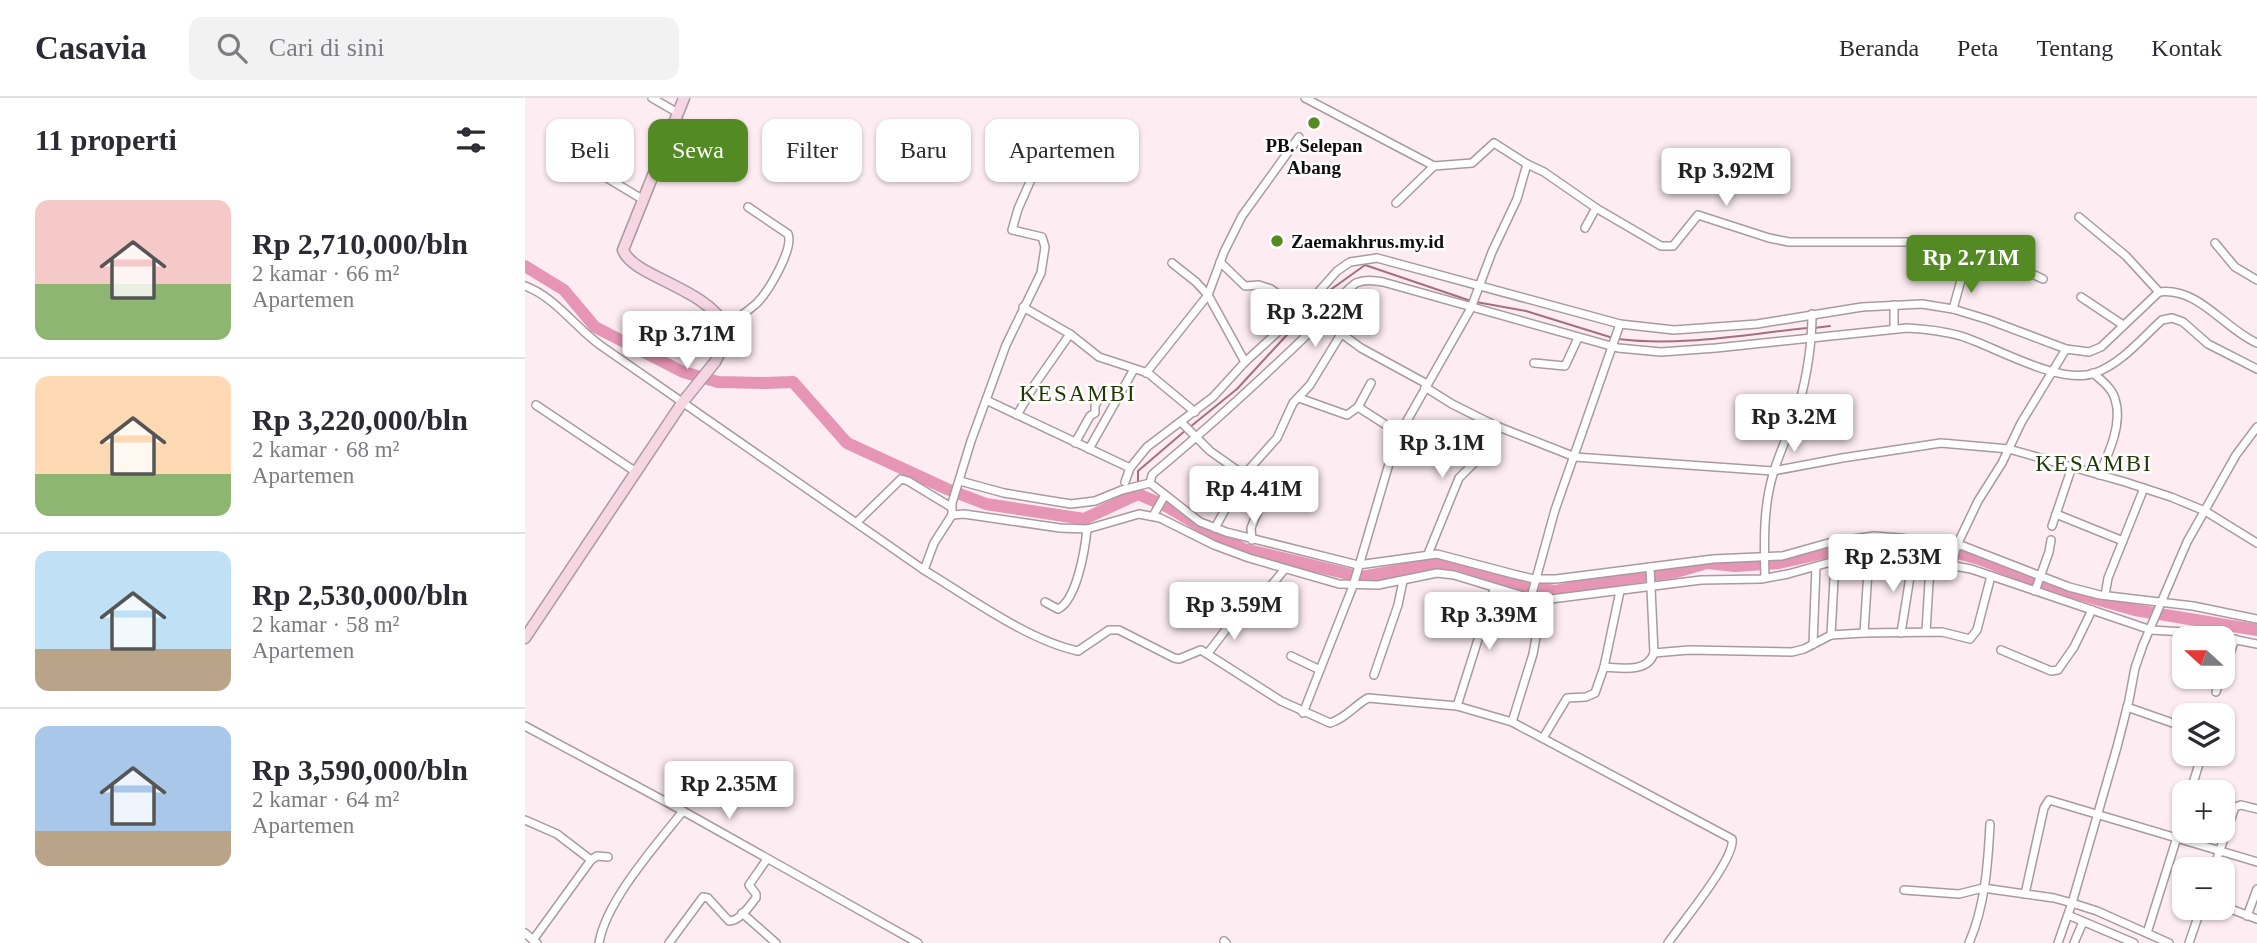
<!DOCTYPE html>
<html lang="id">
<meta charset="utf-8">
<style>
:root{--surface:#fff;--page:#f2f2f3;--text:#2b2b33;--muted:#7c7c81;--line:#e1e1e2;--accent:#548a24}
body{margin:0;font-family:"Times New Roman",serif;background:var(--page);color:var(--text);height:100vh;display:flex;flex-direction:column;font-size:26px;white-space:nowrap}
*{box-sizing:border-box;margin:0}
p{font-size:23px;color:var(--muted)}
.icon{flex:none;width:38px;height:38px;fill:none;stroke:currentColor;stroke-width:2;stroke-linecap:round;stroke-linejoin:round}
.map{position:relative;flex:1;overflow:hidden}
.drawer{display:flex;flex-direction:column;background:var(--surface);width:525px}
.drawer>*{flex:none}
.hud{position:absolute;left:21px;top:21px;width:665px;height:63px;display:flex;gap:14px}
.needle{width:46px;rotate:291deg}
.fabs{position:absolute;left:1647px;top:528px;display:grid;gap:14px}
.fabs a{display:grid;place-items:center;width:63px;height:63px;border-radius:14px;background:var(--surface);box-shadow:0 2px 5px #0004;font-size:35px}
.price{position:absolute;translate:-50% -60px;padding:0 16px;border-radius:7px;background:#fff;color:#222;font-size:23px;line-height:46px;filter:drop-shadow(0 2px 4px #0008)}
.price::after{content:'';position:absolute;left:50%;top:42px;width:21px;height:16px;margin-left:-10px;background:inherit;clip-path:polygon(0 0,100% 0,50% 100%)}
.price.current{background:var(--accent);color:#fff}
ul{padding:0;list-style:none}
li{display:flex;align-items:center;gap:21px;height:175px;padding:0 35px}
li+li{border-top:2px solid var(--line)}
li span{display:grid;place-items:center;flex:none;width:196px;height:140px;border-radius:14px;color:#555}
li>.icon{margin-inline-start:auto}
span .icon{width:84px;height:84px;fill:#fffc;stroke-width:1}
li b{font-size:30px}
h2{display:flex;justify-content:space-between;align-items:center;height:84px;padding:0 35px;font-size:30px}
.pill{padding:0 24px;border-radius:14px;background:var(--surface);box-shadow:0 2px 5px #0004;font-size:24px;line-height:63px}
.pill.current{background:var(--accent);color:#fff}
header{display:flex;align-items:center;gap:42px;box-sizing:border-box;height:98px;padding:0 35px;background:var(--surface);border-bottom:2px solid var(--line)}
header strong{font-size:33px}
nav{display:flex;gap:38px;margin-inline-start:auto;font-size:24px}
.search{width:490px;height:63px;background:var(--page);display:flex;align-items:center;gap:18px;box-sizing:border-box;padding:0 24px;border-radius:14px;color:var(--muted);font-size:26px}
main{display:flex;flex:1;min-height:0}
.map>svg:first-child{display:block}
</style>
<header>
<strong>Casavia</strong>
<div class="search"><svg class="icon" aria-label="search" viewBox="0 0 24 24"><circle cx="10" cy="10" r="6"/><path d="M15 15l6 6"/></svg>Cari di sini</div>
<nav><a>Beranda</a><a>Peta</a><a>Tentang</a><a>Kontak</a></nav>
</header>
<main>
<section class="drawer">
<h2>11 properti<svg class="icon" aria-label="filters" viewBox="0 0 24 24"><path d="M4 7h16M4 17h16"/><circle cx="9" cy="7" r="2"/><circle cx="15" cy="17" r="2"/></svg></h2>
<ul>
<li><span style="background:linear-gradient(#f6c9c9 60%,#8fb573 0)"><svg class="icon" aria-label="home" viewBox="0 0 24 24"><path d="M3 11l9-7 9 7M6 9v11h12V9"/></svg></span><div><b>Rp 2,710,000/bln</b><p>2 kamar · 66 m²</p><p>Apartemen</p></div></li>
<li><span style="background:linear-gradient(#ffd9b3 70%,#8fb573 0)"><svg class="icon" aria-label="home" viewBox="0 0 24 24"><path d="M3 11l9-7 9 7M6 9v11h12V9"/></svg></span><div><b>Rp 3,220,000/bln</b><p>2 kamar · 68 m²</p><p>Apartemen</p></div></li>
<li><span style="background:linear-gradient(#bfe0f5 70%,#b9a48a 0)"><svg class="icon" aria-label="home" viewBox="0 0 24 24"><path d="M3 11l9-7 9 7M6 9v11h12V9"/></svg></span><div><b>Rp 2,530,000/bln</b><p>2 kamar · 58 m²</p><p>Apartemen</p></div></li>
<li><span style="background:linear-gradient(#a9c7e8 75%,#b9a48a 0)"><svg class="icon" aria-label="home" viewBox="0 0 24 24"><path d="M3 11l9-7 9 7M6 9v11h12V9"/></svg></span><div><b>Rp 3,590,000/bln</b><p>2 kamar · 64 m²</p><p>Apartemen</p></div></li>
</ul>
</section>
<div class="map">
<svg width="1732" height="845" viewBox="0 0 1732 845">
<rect width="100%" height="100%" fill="#fdedf2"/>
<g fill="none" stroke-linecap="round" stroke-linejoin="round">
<g stroke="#a66d82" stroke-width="2">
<path d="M951,204l50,9 87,27"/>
<path d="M788,209l13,-14 39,-28 106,36"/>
<path d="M1289,230l16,-2"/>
<path d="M1093,241c63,8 128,-5 190,-11"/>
<path d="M665,329l47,-38 72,-78"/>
<path d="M613,385v-12l48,-41"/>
</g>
<path stroke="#e696b4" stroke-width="12" d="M0,168l39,24 31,37 88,45 35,10 46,1 29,-1 54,61 100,46 39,15 98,15 54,-25 30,13 37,22 39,20 117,28 74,-13h21l62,21 37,6 32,-7 89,-12 31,-9 28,3 44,-3 58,-13 70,-3 40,3 32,9 70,27 86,24 122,20"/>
<g stroke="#a99a9f" stroke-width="10">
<g id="street">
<path d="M127,0l26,15"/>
<path d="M780,0l129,68"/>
<path d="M523,43l-30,68 -6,21 30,7 3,10 -4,26 -35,72 -35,96 -19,62v12l12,-1 96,14 27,1 52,-15 21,4 54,27 35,13 90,26 39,1 59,-12 17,2 72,22 25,2 150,-19 60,-1 27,-5 61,-17 20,-2 41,3 61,11 180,61 51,3 55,11"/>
<path d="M82,80l35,21"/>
<path d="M871,105l38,-37 38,-3 22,-20 33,21"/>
<path d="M1071,110l65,38h12l25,-31 71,23 20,4h132c44,6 82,18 122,37"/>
<path d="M1554,119l47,39 33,36"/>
<path d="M1690,145l20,24 22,13"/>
<path d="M695,164l25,24 14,-1 12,4 30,22"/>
<path d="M647,165l24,19 12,13 37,67"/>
<path d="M0,188c30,11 49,40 75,59l324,225 10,-27 18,-28"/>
<path d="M1556,199l42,28"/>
<path d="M498,209l47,27"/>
<path d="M780,209l56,41 66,36"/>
<path d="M1428,211l10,-36"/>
<path d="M201,229c10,-8 21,-15 31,-24 11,-11 37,-54 31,-69l-40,-27"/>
<path d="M1369,230v-23"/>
<path d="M1009,265l31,3 13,-28"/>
<path d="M621,275l62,-78 16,-43 18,-36 57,-79"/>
<path d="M1568,275c8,7 19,15 22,26 8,24 -6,54 -16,76"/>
<path d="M900,289l27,17 42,21 81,32 198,14 69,-13 99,-15 68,6 116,33 46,15 34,14 52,32"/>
<path d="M774,300l48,17 11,-8 13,-24"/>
<path d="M461,302l144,68 17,-21 66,-50 32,-35 60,-55 32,-36 13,-9 27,-4 243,66 54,6 42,-3 41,-3 105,-17 60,-3 31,5 36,11 77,29 23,3 12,-5 58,-55c40,-5 64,36 98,51"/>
<path d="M11,307l100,67"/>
<path d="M833,309l42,27"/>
<path d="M492,317l18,-31 35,-50 29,23 49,16 47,39"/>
<path d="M656,324l29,29 34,24"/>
<path d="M550,345l15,-27 5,-3v-7l8,-16"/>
<path d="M564,351l45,-80"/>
<path d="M435,383l44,12 67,11 24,-3 27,-11 28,-7"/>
<path d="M600,384l5,-14"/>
<path d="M715,384l25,11 -14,35 1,12"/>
<path d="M625,385l2,-8 3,-3c53,-44 104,-91 153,-138 14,-13 34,-42 48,-51 9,-4 18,-3 27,-1l235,66 43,4 55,-4 191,-20c19,1 36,3 54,8 35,11 99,50 134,37 27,-10 46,-34 67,-53l10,-2 11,4 25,22 49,25"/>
<path d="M625,385l50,39 26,10 132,33 79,-11 76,20 21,5h22l157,-20 69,-3 50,-14 42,-6 26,2 63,8 106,41 31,8 93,11 64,13"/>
<path d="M1531,416l67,27"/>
<path d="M628,418l12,-21"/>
<path d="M332,424l44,-43 7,2 43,26"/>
<path d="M1527,428l20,-59"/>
<path d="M690,430l29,-53 33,-37 16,-35 17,-18 31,-51"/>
<path d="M903,456l31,-76 17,-17 18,-36"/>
<path d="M1344,457l-5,78 78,-1 28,7 7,-9 14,-54"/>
<path d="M1427,466l5,-19 21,-44 24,-38 19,-40 45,-74"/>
<path d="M399,472c45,27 103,70 154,81l31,-21h10l55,28 5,1 22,-9 80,51 49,22c15,-4 25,-18 38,-25l89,8 55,16 220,117c4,19 -51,85 -64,104"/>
<path d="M1240,480c-1,-35 -2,-73 9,-107 7,-23 18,-44 25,-66 8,-30 13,-60 13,-91"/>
<path d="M1510,493l14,-39 2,-12"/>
<path d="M1580,497l3,-17 36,-90"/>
<path d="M1006,499l24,-87 65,-186"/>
<path d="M520,504l13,7c19,-9 27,-60 29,-80"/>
<path d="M1401,534l3,-50 6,-22"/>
<path d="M1376,535l12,-75"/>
<path d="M1306,537l33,-2"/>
<path d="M1288,546l3,-77"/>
<path d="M1476,552l50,21 7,-1 16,-23 18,-37"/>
<path d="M683,555l23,-30 11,-2 42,-51"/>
<path d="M1129,555l35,-3 103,2 12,-3 27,-14 4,-74"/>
<path d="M766,558l29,14"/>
<path d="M1079,569l16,-76"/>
<path d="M1698,575l12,-34"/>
<path d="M849,577l24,-70 5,-24"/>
<path d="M1691,594l5,-15"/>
<path d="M932,608l37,-117"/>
<path d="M1602,609l57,20"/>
<path d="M778,615l50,-127 43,-146 75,-132 21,-56 25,-53 10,-35 17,8 52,36 -11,20"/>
<path d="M987,624l21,-68 10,-56"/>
<path d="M0,628l158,85 235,132"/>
<path d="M1018,640l24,-40 19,-1 9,-4 9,-26c17,1 44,6 50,-14l-4,-86"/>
<path d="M1665,695l12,-39"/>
<path d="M0,722l32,14 34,26"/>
<path d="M1688,772l22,-63 6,-2 16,4"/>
<path d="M1379,792l55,4 24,-6 71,10 18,5 45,-156 12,-47 6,-32 8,-23 44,-103 49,-87 21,-28"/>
<path d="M1500,796l19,-86 5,-8 208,62"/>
<path d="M1698,808l34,13"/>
<path d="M217,815l34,30"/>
<path d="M1543,817l66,28"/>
<path d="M1722,818l10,-27"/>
<path d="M0,835l8,7"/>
<path d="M1622,835l37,-118"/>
<path d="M699,843l2,2"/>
<path d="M12,845l-4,-3 58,-80 6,-4 11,1"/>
<path d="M74,845c7,-42 57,-98 84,-132"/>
<path d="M144,845l34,-46 5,1 21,23c11,0 20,-15 27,-23v-4l-7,-9 18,-26"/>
<path d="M1444,845c16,-37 19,-79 21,-119"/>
<path d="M1533,845l14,-40 25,8 72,32"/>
<path d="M1549,845l9,-21"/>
<path d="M1664,845l12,-35"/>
</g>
</g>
<g stroke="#a99a9f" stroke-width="13">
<path id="secondary" d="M0,540l157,-235 33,-41 8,-16 3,-19c-21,-40 -93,-50 -103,-77l61,-152"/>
</g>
<use href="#street" stroke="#fff" stroke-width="7"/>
<use href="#secondary" stroke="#f5d6e2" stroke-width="10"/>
</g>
<g fill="#548a24" stroke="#fff" stroke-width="2.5">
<circle cx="789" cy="25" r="7"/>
<circle cx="752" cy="143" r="7"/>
</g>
<g text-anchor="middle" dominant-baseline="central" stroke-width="5" stroke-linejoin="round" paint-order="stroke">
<g font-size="19" font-weight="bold" fill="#110c0e" stroke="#fff">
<text x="789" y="47">PB. Selepan<tspan x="789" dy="22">Abang</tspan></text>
<text x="766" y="143" text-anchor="start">Zaemakhrus.my.id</text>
</g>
<g font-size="23" letter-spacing="2" fill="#1e3806" stroke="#fff">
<text x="553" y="295">KESAMBI</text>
<text x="1569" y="365">KESAMBI</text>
</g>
</g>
</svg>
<div class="fabs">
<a><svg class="needle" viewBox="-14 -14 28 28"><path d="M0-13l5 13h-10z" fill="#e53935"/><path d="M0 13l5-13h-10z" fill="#7c7c81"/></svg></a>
<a><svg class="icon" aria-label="layers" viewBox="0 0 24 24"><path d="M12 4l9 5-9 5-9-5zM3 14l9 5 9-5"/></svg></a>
<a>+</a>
<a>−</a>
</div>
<b class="price" style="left:1201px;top:110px">Rp 3.92M</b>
<b class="price current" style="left:1446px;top:197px">Rp 2.71M</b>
<b class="price" style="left:790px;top:251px">Rp 3.22M</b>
<b class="price" style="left:162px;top:273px">Rp 3.71M</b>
<b class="price" style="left:1269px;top:356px">Rp 3.2M</b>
<b class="price" style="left:917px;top:382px">Rp 3.1M</b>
<b class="price" style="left:729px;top:428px">Rp 4.41M</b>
<b class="price" style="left:1368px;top:496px">Rp 2.53M</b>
<b class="price" style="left:709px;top:544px">Rp 3.59M</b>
<b class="price" style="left:964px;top:554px">Rp 3.39M</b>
<b class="price" style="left:204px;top:723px">Rp 2.35M</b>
<div class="hud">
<a class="pill">Beli</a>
<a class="pill current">Sewa</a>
<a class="pill">Filter</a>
<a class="pill">Baru</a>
<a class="pill">Apartemen</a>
</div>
</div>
</main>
